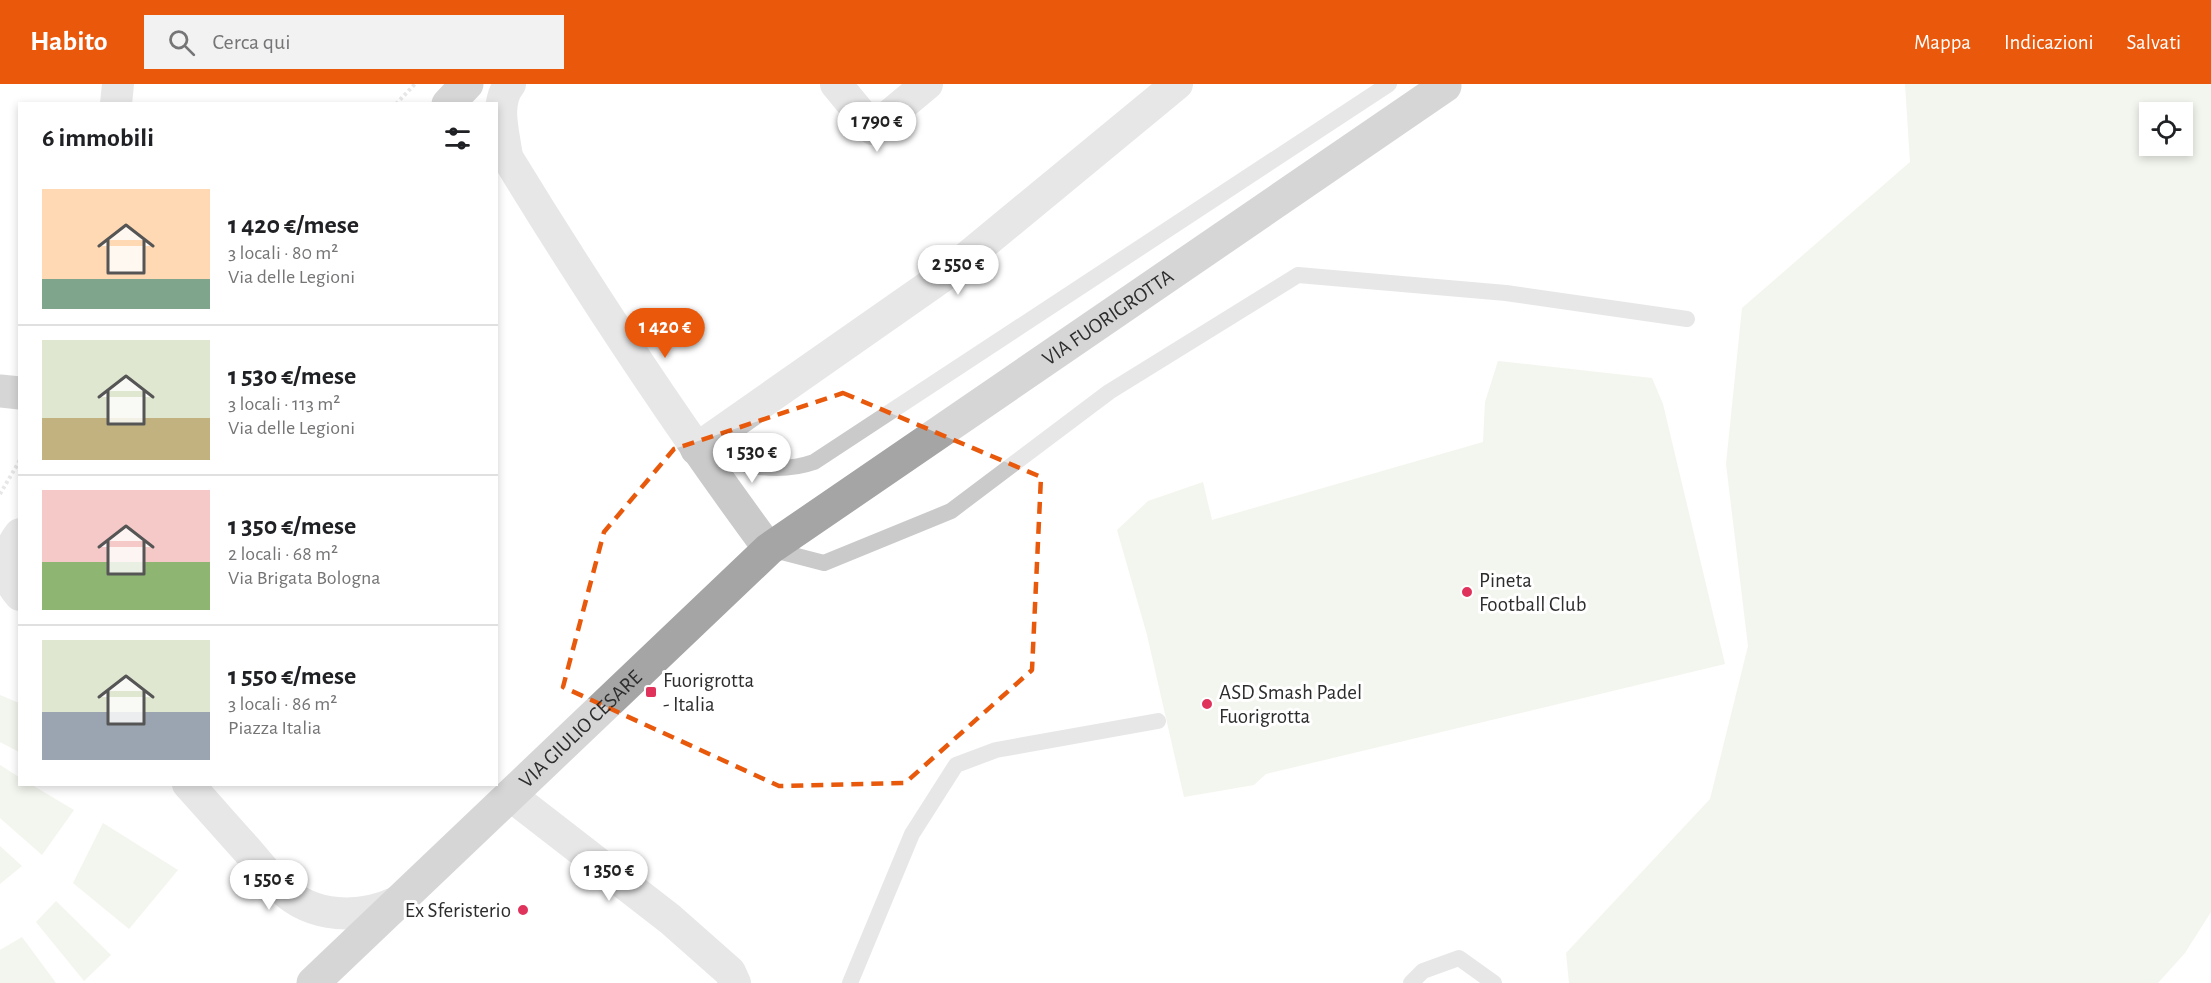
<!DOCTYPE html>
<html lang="it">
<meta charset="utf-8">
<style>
:root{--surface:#fff;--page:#f2f2f2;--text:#202124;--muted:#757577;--line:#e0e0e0;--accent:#ea580c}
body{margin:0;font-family:"Alegreya Sans",sans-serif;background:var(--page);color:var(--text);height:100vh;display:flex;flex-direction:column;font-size:22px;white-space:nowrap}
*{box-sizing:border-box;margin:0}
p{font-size:20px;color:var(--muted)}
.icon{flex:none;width:33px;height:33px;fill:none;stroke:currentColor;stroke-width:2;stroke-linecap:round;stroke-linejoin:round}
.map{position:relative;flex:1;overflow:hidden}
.panel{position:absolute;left:18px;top:18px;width:480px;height:684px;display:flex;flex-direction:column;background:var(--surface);border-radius:0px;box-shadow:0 3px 9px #0003}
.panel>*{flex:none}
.buttons{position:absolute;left:2139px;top:18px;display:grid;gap:12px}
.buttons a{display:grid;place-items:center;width:54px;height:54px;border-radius:0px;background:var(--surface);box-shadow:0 3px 9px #0003;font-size:30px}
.price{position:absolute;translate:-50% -51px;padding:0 14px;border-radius:21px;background:#fff;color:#222;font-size:20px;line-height:39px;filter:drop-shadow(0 2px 3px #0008)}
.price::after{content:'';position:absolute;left:50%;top:36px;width:18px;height:14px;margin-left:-9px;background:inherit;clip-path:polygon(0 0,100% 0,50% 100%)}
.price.current{background:var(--accent);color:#fff}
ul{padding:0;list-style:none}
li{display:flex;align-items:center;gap:18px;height:150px;padding:0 24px}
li+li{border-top:2px solid var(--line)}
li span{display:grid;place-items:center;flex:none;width:168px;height:120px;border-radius:0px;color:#555}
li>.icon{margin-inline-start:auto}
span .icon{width:72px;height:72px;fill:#fffc;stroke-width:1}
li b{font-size:26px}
h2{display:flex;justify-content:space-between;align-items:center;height:72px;padding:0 24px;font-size:26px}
header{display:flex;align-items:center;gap:36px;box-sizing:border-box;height:84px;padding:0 30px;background:var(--accent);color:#fff}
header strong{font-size:28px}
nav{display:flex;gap:33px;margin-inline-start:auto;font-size:21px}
.search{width:420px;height:54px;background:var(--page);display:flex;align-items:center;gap:15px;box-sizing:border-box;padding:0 21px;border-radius:0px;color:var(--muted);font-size:22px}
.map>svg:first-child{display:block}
</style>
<header>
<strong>Habito</strong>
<div class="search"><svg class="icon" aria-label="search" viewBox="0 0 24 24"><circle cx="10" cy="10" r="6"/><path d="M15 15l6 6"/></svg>Cerca qui</div>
<nav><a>Mappa</a><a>Indicazioni</a><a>Salvati</a></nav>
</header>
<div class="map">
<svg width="2211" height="899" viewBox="0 0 2211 899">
<rect width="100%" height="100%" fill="#fff"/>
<g fill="#e5eada" fill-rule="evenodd">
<path d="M1905,0h306v828l-26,41 -27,30h-589l-3,-30 144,-154 38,-153 -22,-182 16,-156 168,-146zM2150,28h32v34h-32z"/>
<path d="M1498,277l154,17 11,26 62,260 -459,110 -12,11 -70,12 -37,-162 -30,-105 31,-29 55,-19 9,38 271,-78 2,-40z"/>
<path d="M0,611l19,8v49l-19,-10z"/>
<path d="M0,681l19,12 1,7 12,1 42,25 -32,45 -42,-37z"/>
<path d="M103,739l75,47 -49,59 -56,-46z"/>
<path d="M0,762l22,20 -22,18z"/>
<path d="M56,817l55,54 -27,26 -48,-59z"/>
<path d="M22,853l34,46h-56v-33z"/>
</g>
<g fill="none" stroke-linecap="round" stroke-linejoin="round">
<g stroke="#cacaca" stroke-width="4" stroke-dasharray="3 3" stroke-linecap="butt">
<path d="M396,20l19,-20"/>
<path d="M0,410l20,-34"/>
</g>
<g stroke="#cacaca" stroke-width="16">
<path d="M702,368c37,13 75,23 112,10l575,-378"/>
<path d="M770,465l54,14 127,-52 158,-119 189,-117 208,18 181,26"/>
<path d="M850,899l62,-149 44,-69 40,-15 162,-29"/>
<path d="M1411,899l12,-12 36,-13 35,25"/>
</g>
<g stroke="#cacaca" stroke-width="32">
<path d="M836,0l37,45 54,-45"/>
<path d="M116,20l2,-20"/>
<path d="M496,65l11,8c82,134 168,265 262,392"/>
<path d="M507,73c-3,-24 -13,-53 3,-73"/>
<path d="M696,365l253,-177 228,-188"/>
<path d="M20,450c-16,21 -18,41 0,61"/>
<path d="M188,700c20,22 39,44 59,66 11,13 22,27 34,38 32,31 79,31 116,14"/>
<path d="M510,711l160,124 60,53 5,11"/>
</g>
<g stroke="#a5a5a5" stroke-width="33">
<path d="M448,20l19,-20"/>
<path d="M0,307l20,2"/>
<path id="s1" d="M313,899l456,-434 676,-463"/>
</g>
</g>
<path d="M0 0H2211V899H0ZM843,309l198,84 -9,193 -127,113 -126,3 -216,-99 41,-155 70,-83z" fill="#fff" fill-opacity=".55" fill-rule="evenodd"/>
<path fill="none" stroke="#e8590c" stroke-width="4.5" stroke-dasharray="12 8" stroke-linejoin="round" d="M843,309l198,84 -9,193 -127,113 -126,3 -216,-99 41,-155 70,-83z"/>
<g fill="#df335b" stroke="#fff" stroke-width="2">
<circle cx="1467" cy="508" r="6"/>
<rect x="645" y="602" width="12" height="12" rx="3"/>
<circle cx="1207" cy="620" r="6"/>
<circle cx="523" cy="826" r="6"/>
</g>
<g text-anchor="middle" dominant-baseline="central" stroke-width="6" stroke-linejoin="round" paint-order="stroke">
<g font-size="21" fill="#2d2d2d" stroke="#fff">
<text stroke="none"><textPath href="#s1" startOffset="1040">VIA FUORIGROTTA</textPath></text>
<text stroke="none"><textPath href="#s1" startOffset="369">VIA GIULIO CESARE</textPath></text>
</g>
<g font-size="21" fill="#2d2d2d" stroke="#fff" text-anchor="start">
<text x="1479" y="496">Pineta<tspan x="1479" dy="24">Football Club</tspan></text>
<text x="663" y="596">Fuorigrotta<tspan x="663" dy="24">- Italia</tspan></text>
<text x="1219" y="608">ASD Smash Padel<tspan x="1219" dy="24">Fuorigrotta</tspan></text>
<text x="511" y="826" text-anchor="end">Ex Sferisterio</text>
</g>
</g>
</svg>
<div class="buttons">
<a><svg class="icon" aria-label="locate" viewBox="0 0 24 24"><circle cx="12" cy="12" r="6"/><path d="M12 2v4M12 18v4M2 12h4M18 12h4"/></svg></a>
</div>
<b class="price" style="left:877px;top:69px">1 790 €</b>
<b class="price" style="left:958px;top:212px">2 550 €</b>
<b class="price current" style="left:665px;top:275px">1 420 €</b>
<b class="price" style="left:752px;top:400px">1 530 €</b>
<b class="price" style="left:609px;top:818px">1 350 €</b>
<b class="price" style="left:269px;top:827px">1 550 €</b>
<section class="panel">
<h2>6 immobili<svg class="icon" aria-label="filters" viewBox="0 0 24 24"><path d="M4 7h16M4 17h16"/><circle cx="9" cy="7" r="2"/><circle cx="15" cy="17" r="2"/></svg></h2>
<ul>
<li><span style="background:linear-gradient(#ffd9b3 75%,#7fa58c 0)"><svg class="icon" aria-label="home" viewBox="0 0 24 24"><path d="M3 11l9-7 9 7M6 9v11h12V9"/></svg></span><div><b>1 420 €/mese</b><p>3 locali · 80 m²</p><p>Via delle Legioni</p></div></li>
<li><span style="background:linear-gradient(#dfe7d0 65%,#c2b280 0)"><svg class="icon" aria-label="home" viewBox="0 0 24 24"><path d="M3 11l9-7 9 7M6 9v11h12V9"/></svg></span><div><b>1 530 €/mese</b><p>3 locali · 113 m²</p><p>Via delle Legioni</p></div></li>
<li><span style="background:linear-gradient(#f6c9c9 60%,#8fb573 0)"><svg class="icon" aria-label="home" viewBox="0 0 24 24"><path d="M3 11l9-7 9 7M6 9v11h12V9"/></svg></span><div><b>1 350 €/mese</b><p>2 locali · 68 m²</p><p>Via Brigata Bologna</p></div></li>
<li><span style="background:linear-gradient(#dfe7d0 60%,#9aa5b1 0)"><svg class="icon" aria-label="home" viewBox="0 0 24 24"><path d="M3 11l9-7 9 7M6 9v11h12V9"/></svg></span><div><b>1 550 €/mese</b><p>3 locali · 86 m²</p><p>Piazza Italia</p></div></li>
</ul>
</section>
</div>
